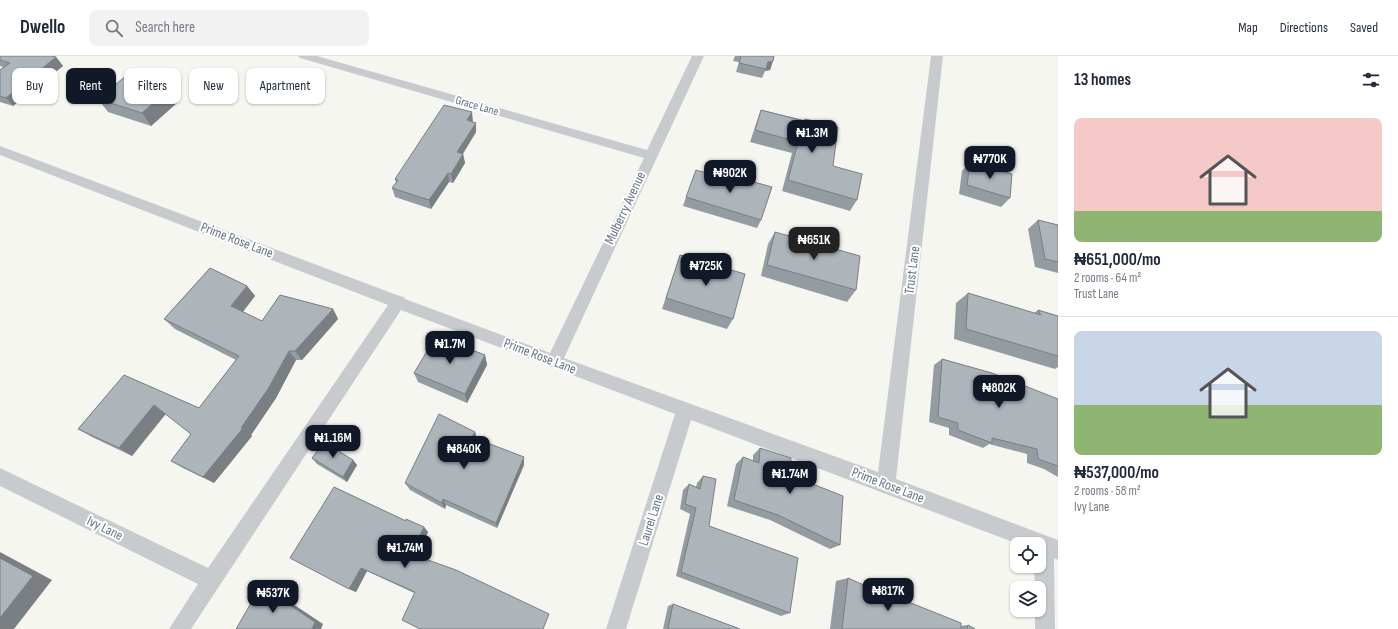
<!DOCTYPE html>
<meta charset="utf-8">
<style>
:root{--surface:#fff;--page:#f2f2f3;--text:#1f2937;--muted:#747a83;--line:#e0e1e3;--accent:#111827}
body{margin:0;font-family:"Sofia Sans Condensed",sans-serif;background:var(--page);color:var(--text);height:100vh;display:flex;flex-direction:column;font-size:15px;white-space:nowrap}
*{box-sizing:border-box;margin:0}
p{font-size:13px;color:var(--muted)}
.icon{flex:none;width:22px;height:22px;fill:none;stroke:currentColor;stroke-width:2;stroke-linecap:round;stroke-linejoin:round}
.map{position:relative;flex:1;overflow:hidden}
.side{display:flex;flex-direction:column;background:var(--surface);width:340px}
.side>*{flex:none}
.hud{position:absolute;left:12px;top:12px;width:380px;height:36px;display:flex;gap:8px}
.controls{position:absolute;left:1010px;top:481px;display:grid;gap:8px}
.controls a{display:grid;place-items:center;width:36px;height:36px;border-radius:8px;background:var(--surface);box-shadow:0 1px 3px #0004;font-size:20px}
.price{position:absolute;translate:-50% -34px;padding:0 9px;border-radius:8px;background:var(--accent);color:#fff;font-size:13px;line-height:26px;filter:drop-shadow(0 1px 2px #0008)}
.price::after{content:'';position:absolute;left:50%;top:24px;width:12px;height:9px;margin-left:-6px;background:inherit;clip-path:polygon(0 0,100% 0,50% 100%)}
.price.active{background:#222;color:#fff}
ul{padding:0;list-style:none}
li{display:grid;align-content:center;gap:8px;height:212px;padding:0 16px}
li+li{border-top:1px solid var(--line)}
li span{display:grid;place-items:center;height:124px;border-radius:8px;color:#555}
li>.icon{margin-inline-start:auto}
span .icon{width:72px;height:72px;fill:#fffc;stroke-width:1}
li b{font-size:17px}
h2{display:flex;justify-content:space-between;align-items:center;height:48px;padding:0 16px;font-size:17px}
.pill{padding:0 14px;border-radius:8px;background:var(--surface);box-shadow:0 1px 3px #0004;font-size:14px;line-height:36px}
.pill.active{background:var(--accent);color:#fff}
header{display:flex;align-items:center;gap:24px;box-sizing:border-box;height:56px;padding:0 20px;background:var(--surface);border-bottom:1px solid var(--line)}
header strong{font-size:19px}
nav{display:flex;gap:22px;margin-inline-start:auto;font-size:14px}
.search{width:280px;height:36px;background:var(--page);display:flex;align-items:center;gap:10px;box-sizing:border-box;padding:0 14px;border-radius:8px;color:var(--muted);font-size:15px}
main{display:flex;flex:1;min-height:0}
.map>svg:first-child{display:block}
</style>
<header>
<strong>Dwello</strong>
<div class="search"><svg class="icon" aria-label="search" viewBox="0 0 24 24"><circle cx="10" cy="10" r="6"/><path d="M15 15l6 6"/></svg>Search here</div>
<nav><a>Map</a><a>Directions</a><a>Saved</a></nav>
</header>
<main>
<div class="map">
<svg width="1058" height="573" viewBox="0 0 1058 573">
<rect width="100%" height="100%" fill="#f6f6f1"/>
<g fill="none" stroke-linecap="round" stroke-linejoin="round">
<path fill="#c8cbce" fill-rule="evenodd" d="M298,0h19l330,94 45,-94h12l-140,302 314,114 53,-416h12l-47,423 162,61v20l-4,-2 1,71h-20v-19h4v-22h-4l-1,-22h5v-22h-21l-327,-124 -65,209h-20l69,-215 -274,-104 -210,319h-22l29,-45 -198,-98v-18l208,100 180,-263 -388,-150v-9l397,149 7,2 1,2 145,54 94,-195 -344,-100z"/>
</g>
<g fill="#959ca1">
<path d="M0,0l56,1 7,9 -50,40 -13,-4v-32l3,-3 -3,-1z"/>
<path d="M735,0h39l-1,5 -3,9 -5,1 -3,7 -26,-6 3,-10 -6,-1z"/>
<path d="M170,32l8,14 -27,24 -43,-14 -10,-13z"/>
<path d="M761,54l43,10 1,-1 28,47 24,34 -7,11 -68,-20 10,-38 -42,-11 7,-21z"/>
<path d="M473,66l3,1v9l-13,22 2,9 -12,20 -4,-1 -18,27 -36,-12 -3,-9 4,-5 -1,-4z"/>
<path d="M970,106l40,36 -9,9 -42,-13 3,-23z"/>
<path d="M754,126l7,38 -4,8 -74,-22 3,-9 66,-11z"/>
<path d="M1038,164l20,5v48l-23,-6 -7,-38z"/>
<path d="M775,176l81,58 -9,12 -86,-26 7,-32z"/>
<path d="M680,199l53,64 -6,10 -65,-20z"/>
<path d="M210,212l37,18 8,10 -12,16 19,9 18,-26 53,14 5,10 -36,41h-6l-20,38 -25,37 1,1 -38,47 -31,-15 -12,-7 20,-27 -25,-20 -34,42 -40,-19 -14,-8 46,-54 75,33 37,-48 -61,-31 -11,-10z"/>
<path d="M968,237l66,20 4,-3 20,6v51l-3,2 -101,-30 2,-36z"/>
<path d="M485,299l2,10 -20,38 -49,-21 -4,-9z"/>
<path d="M942,303l116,40v78l-14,-8 -17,-6v-9l-38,-10 -6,4 -34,-13v-7l-20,-6 5,-57z"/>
<path d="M475,376l2,7 47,26 -27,63 -51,-23 -1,4 -35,-19 -5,-7z"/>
<path d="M760,392l50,35 30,62 -10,4 -60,-29 -43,-14 9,-42 7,-7 10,4v-6z"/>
<path d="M312,402l41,2 4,5 -10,17 -30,-18z"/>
<path d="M703,420l6,50 81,87 -9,3 -105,-40 14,-62 -10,-5 3,-19 6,-6 7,3 1,-4z"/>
<path d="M334,431l72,34 18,6 4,5 -12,24 -2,37 -47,-22 -11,21 -7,-3z"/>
<path d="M848,522l53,24 5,-1 55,28h-131l6,-48z"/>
<path d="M673,548l67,25h-77l5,-23z"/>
<path d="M968,569l7,4h-14v-3z"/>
</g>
<g fill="#797f83">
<path d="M56,1l7,9 -50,40 -7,-8z"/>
<path d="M773,5l-3,9 -5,1 3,-9z"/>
<path d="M170,32l8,14 -27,24 -9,-13z"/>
<path d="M472,56l1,10 -6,-2z"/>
<path d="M476,67v9l-18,29 -1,-9z"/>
<path d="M463,98l2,9 -12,20 -2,-9z"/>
<path d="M448,117l1,9 -18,27 -2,-9z"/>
<path d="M247,230l8,10 -16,20 -8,-10z"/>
<path d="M333,253l5,10 -36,41 -7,-9z"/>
<path d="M289,295l7,9 -20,38 -25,37 1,1 -38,47 -11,-6 38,-49z"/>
<path d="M485,299l2,10 -20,38 -2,-9z"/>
<path d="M154,349l12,8 -34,43 -13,-8z"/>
<path d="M475,376l2,8 -5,-3z"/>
<path d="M524,401v8l-27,63 -1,-5z"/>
<path d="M353,404l4,5 -10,17 -4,-5z"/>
<path d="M443,443l3,6 -1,4 -3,-6z"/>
<path d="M424,471l4,5 -13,26 -4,-4z"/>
<path d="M0,496l52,28 -38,49h-14z"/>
<path d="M361,512l6,3 -11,21 -7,-3z"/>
<path d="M261,530l11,4 51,34 -2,5h-9z"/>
</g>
<g fill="#adb5bb" stroke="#797f83">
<path d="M0,0h51l5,1 -50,41 -6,-2v-26l10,-7 -10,-3z"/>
<path d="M741,0h33l-1,5 -5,1 -2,7 -27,-6z"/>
<path d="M127,19l43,13 -28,25 -44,-14z"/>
<path d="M444,49l28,7 -5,8 9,3 -19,29 6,2 -12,20 -3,-1 -19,27 -37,-12 6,-8 -3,-1z"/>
<path d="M761,54l43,11 1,-2 33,8 -5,39 29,8 -5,26 -69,-20 10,-38 -43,-12z"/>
<path d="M970,106l42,12 -2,24 -43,-13z"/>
<path d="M696,114l56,16 2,-4 18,5 -11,33 -75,-23z"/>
<path d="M1038,164l20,5v37l-13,-3z"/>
<path d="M775,176l85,24 -4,34 -89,-25z"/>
<path d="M680,199l65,19 -12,45 -67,-21z"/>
<path d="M210,212l37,18 -16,20 31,15 18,-26 53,14 -38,42h-6l-21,38 -27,39h2l-40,49 -32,-16 20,-27 -37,-29 -35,43 -41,-19 46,-54 75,33 40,-52 -75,-37z"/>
<path d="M968,237l73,22 -3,-5 20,6v40l-92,-27z"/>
<path d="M436,280l49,19 -20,39 -51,-21z"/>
<path d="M942,303l50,14 66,26v67l-20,-7 -1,-10 -45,-11v5l-34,-13v-7l-20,-6z"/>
<path d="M439,358l36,18 -3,5 52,20 -28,66 -53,-24 -1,4 -37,-20z"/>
<path d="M324,386l29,18 -10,17 -31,-19z"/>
<path d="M760,392l31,10 -1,11 21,6 -1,8 33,13 -3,49 -62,-30 -44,-15 9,-43 16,6z"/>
<path d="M703,420l13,3 -7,47 89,32 -8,55 -109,-41 15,-64 -11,-4 4,-20 11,5z"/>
<path d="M334,431l72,34v-2l18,8 -13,27 45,16 93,44 -6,15h-123l-18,-9 13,-28 -54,-24 -12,21 -59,-31z"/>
<path d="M0,502l33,18 -33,42z"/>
<path d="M848,522l58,26v-3l55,22v6h-119z"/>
<path d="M261,530l54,36 -3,7h-76z"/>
<path d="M673,548l67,25h-72z"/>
<path d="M968,569l7,4h-8z"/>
</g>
<g text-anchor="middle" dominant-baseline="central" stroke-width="4" stroke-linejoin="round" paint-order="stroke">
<g font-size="12" fill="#627586" stroke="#fff">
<text transform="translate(477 50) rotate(16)">Grace Lane</text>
</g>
<g font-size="14" fill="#627586" stroke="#fff">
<text transform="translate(625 152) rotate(-65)">Mulberry Avenue</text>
<text transform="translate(237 184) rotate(21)">Prime Rose Lane</text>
<text transform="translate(912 214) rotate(-83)">Trust Lane</text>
<text transform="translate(540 300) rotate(21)">Prime Rose Lane</text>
<text transform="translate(888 429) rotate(21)">Prime Rose Lane</text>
<text transform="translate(651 464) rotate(-72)">Laurel Lane</text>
<text transform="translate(105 472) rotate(26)">Ivy Lane</text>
</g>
</g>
</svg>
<div class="controls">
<a><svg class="icon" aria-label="locate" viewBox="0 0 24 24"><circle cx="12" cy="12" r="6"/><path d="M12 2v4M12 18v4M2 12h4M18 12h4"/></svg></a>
<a><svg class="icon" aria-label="layers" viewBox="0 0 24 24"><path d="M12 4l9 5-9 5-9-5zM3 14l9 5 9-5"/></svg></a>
</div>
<b class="price" style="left:812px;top:98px">₦1.3M</b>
<b class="price" style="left:990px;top:124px">₦770K</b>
<b class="price" style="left:730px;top:138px">₦902K</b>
<b class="price active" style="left:814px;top:205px">₦651K</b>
<b class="price" style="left:706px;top:231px">₦725K</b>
<b class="price" style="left:450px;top:309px">₦1.7M</b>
<b class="price" style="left:999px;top:353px">₦802K</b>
<b class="price" style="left:333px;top:403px">₦1.16M</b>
<b class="price" style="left:464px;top:414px">₦840K</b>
<b class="price" style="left:790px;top:439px">₦1.74M</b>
<b class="price" style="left:405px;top:513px">₦1.74M</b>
<b class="price" style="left:888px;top:556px">₦817K</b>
<b class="price" style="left:273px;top:558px">₦537K</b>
<div class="hud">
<a class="pill">Buy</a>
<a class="pill active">Rent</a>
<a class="pill">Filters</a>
<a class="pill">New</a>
<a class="pill">Apartment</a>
</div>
</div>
<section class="side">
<h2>13 homes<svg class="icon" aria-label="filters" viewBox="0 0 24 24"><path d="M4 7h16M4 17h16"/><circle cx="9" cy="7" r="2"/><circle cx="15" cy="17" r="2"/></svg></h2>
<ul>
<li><span style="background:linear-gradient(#f6c9c9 75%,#8fb573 0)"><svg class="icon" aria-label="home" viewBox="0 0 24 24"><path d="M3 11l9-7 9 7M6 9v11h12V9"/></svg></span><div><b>₦651,000/mo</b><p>2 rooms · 64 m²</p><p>Trust Lane</p></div></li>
<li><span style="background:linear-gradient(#c9d6e8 60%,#8fb573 0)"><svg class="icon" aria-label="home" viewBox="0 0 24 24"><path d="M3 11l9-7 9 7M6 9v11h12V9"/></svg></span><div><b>₦537,000/mo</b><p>2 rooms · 58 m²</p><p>Ivy Lane</p></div></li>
</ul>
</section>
</main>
